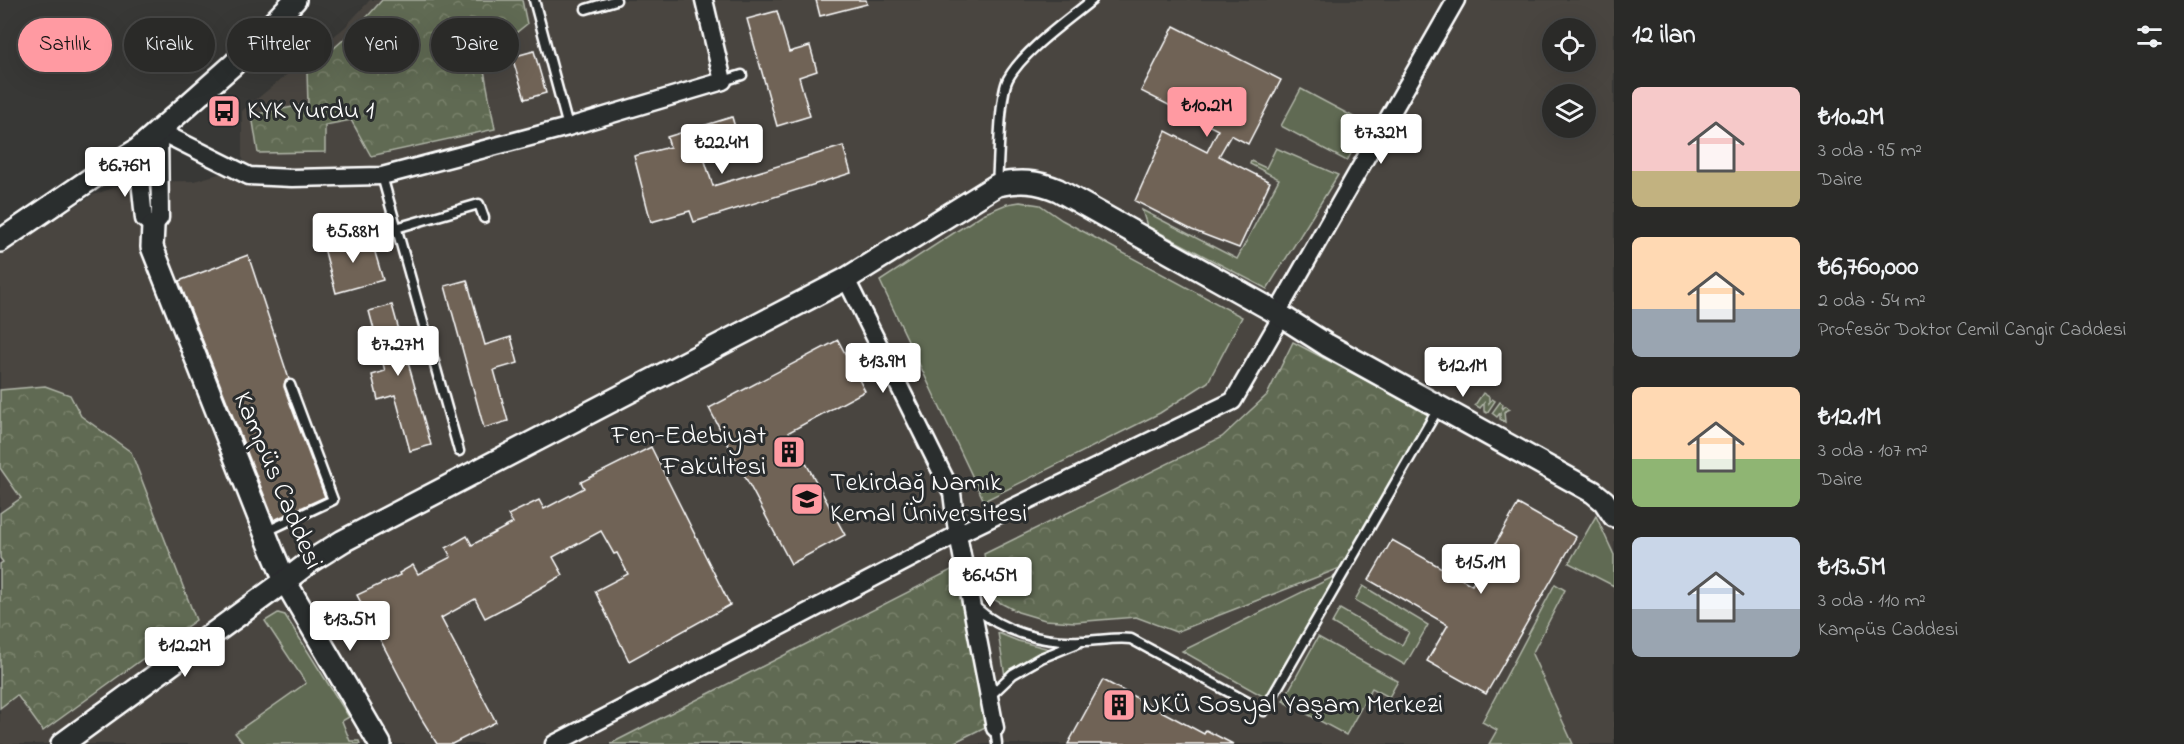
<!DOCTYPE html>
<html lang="tr">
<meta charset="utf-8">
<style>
:root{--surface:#2a2a28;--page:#323230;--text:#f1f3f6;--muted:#a5a7a8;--line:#464645;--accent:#ff9aa2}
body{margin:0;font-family:"Indie Flower",sans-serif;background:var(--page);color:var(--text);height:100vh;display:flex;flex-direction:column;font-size:22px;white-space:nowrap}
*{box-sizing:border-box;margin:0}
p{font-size:20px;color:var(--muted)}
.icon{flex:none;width:33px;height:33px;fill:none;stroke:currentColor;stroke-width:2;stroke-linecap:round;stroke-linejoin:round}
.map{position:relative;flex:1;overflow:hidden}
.side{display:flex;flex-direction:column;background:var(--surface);width:570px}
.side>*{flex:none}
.banner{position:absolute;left:18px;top:18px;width:570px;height:54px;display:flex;gap:12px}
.tools{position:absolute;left:1542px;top:18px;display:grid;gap:12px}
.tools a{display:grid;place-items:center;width:54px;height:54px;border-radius:50%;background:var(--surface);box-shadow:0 6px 24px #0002,0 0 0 2px var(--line);font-size:30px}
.price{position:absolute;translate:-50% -51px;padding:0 14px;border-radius:6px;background:#fff;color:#222;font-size:20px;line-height:39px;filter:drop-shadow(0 2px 3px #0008)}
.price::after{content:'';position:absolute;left:50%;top:36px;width:18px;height:14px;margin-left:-9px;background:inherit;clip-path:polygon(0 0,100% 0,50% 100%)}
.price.selected{background:var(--accent);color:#111}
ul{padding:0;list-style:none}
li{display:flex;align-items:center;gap:18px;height:150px;padding:0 18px}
li span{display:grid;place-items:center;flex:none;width:168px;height:120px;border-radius:9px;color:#555}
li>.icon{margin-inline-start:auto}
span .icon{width:72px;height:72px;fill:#fffc;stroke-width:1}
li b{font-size:26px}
h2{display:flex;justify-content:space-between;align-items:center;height:72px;padding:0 18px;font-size:26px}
.tag{padding:0 21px;border-radius:27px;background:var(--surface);box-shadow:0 6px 24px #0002,0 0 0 2px var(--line);font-size:21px;line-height:54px}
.tag.selected{background:var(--accent);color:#111}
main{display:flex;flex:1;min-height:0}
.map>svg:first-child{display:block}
</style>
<main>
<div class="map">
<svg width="1614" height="744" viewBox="0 0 1614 744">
<defs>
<pattern id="forest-crowns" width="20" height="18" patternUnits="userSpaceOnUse" patternTransform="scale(1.5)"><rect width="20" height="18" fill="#616b52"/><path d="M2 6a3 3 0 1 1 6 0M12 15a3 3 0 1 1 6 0" fill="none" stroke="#79816c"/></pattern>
</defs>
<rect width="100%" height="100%" fill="#383836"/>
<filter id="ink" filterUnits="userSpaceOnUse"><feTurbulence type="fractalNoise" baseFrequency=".0167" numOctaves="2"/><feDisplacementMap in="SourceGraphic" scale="12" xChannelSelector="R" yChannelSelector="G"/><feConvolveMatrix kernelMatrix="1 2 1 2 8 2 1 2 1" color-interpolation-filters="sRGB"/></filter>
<g filter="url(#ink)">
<path fill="#494540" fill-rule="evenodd" d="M370,0h1244v744h-1614v-491l93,-58 37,-13 64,-1 53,-15 -5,-9v-46l102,-83zM1552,28h34v34h-34zM1552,94h34v34h-34z"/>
<g fill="#616b52" stroke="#b0b5a8" stroke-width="1.5">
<path d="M1301,89l66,35 -20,37 -66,-35z"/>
<path d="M1276,148l62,27 -71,114 -120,-63 -5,-16 95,49 42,-80 -29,-15 1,-3 15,7z"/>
<path d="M1020,202l20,3 22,15 180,97 -34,65 -48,31 -176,88 -104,-220 103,-67 24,-10z"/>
<path d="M1483,393l6,4v6l3,-4 3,2 -8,12 -3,-2v-8l-4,5 -5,-3z"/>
<path d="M1500,402l3,2 -1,5 4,-3 4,3 -6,3 1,10 -5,-3v-6l-3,4 -5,-4z"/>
<path d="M1596,516l18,39v31l-45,-23z"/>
<path d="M1337,575l-69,124 -86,-48z"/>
<path d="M1555,584l10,6 -33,64 41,90h-84l8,-14 -15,-8z"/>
<path d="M1363,586l65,39 -23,40 -73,-42 8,-14 62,36 7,-13 -54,-32z"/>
<path d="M278,613l7,2 64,102 -7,4 8,20h9l1,3h-116l-9,-11 71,-50 -41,-62z"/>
<path d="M998,633l20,8 32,8v2l-22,9 -23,16z"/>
<path d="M1318,637l80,44 -9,16 -17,-9 -26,47 -63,-34z"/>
</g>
<g fill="url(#forest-crowns)" stroke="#b0b5a8" stroke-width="1.5">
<path d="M382,0h140l5,24 -31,25 -13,16 12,64 -124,27 -20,-36 -26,5v27l-67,1 -6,-38 56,-11 -1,-32 53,-47z"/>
<path d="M1293,342l141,74 -86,149 -172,67 -40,-15 -61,5 -30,-2 -27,-8 -27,-14 -7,-44 238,-117 45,-42z"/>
<path d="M45,386l25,9 11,21 50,36 65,168 -153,111 -26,-36 -17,13v-144l3,-2 -3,-4v-45l21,-15 -21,-30v-78z"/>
<path d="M957,567l32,158 -38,19h-341z"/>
</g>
<g fill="#706357" stroke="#fff" stroke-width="1.5">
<path d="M816,0h50l1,4 -47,12z"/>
<path d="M777,11l12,41 21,-6 7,25 -18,6 11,39 -33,10 -30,-107z"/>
<path d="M1174,26l107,54 -33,64 -17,-9 -12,21 51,26 -31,66 -47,-18 -57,-29 31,-70 41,21 11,-22 -77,-39z"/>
<path d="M534,51l12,42 -21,6 -13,-42z"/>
<path d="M732,117l8,27 -37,11 10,31 130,-40 8,27 -157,49 -4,-11 -39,11 -17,-66 36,-9 -3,-10z"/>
<path d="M370,235l13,45 -47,13 -12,-45z"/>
<path d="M248,255l41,124 -4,2 -1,6 41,110 -51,23 -95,-239z"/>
<path d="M467,280l18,65 26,-8 7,26 -24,7 14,51 -24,7 -39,-142z"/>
<path d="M392,305l39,140 -21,6 -15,-56 -17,5 -6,-25 13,-4 -16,-60z"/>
<path d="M838,340l27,51 -76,41 56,103 -54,29 -82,-156z"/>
<path d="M651,447l79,158 -101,56 -34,-70 33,-17 -11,-21 -3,1 -13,-23 -48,26 10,18 -44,25 -34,18 -10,-19 -34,19 55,104 -44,22h-15l-16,-26 -64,-123 43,-20 -1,-2 14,-8 5,9 33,-17 -5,-9 21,-12 5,9 41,-22 -5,-8 31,-15 5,9 40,-21 -3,-6z"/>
<path d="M1518,504l58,33 -90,157 -59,-33 21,-36 -79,-45 23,-40 80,45z"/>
<path d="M1103,680l101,54 2,-4 27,14h-165z"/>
</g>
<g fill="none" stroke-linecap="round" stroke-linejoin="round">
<g stroke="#fff" stroke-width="13">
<g id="service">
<path d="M534,0l34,127"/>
<path d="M586,9l30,-9"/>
<path d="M723,81l19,-6"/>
<path d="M382,176l77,275"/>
<path d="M997,184c2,-22 2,-88 11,-105 15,-28 59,-58 84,-79"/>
<path d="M396,228l83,-24 5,14"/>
<path d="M265,532l68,-32 -43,-115"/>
<path d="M974,606c28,26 69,37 107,35 17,0 33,-4 50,-2l133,72 175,-304"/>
<path d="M990,696l23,-22 28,-16 37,-15"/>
<path d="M995,728l2,16"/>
</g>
</g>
<g stroke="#fff" stroke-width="21">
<g id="minor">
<path d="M137,150l7,69 9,7 7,-8 -1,-87 90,45 43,2 90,-2 186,-49 155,-46 -19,-81"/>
<path d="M846,279l106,214 4,31 39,204"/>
<path d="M1277,313l179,-313"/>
<path d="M554,744l404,-210 275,-133 49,-85"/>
</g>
</g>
<g stroke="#fff" stroke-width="26">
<g id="tertiary">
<path d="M153,226l-1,21 119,301 14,33 95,163"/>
<path d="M0,241l98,-67 39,-24 97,-86 61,-64"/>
<path d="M62,744l223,-163 26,-20 32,-20 503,-262 151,-94c22,-5 40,-4 61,5l214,120 55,35 266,147 11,9 10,15"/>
</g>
</g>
<use href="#service" stroke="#2a2d2e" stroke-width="8"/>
<use href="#minor" stroke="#2a2d2e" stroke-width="16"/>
<use href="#tertiary" stroke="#2a2d2e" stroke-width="21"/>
</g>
</g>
<defs>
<g id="bus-square" transform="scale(1.725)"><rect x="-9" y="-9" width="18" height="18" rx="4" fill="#ff9aa2" stroke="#2a2d2e"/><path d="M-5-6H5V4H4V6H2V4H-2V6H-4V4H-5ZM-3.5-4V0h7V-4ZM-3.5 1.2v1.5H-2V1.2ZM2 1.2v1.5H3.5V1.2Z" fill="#111"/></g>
<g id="building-square" transform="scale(1.725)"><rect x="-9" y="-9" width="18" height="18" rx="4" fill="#ff9aa2" stroke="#2a2d2e"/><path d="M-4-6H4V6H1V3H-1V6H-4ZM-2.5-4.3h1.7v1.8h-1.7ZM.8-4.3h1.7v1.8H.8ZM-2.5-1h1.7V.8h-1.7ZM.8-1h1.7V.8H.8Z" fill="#111"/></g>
<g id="university-square" transform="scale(1.725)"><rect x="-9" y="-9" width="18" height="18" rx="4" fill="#ff9aa2" stroke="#2a2d2e"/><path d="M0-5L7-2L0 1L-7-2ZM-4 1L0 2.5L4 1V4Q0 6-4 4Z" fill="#111"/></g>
</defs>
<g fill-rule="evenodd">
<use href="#bus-square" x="224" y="111"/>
<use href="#building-square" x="789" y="452"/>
<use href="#university-square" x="807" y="499"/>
<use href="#building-square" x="1119" y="705"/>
</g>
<g text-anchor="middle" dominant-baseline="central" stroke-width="6" stroke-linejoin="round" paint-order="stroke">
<g font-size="27" fill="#fff" stroke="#2a2d2e" text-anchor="start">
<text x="247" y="111">KYK Yurdu 1</text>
<text x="766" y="436" text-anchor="end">Fen-Edebiyat<tspan x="766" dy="31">Fakültesi</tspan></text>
<text x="830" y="483">Tekirdağ Namık<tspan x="830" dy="31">Kemal Üniversitesi</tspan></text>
<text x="1142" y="705">NKÜ Sosyal Yaşam Merkezi</text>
</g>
<g font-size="27" fill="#fff" stroke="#2a2d2e">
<text transform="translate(277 481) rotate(67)">Kampüs Caddesi</text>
</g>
</g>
</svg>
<div class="tools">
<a><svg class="icon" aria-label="locate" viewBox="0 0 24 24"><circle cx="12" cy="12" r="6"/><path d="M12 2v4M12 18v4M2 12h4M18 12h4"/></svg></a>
<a><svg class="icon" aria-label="layers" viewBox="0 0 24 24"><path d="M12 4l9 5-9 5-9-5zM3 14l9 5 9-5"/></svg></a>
</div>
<b class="price selected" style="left:1207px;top:138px">₺10.2M</b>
<b class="price" style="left:1381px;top:165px">₺7.32M</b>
<b class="price" style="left:722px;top:175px">₺22.4M</b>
<b class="price" style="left:125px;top:198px">₺6.76M</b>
<b class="price" style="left:353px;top:264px">₺5.88M</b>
<b class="price" style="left:398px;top:377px">₺7.27M</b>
<b class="price" style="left:883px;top:394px">₺13.9M</b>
<b class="price" style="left:1463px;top:398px">₺12.1M</b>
<b class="price" style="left:1481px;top:595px">₺15.1M</b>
<b class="price" style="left:990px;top:608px">₺6.45M</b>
<b class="price" style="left:350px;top:652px">₺13.5M</b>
<b class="price" style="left:185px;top:678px">₺12.2M</b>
<div class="banner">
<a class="tag selected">Satılık</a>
<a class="tag">Kiralık</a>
<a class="tag">Filtreler</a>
<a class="tag">Yeni</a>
<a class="tag">Daire</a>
</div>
</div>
<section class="side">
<h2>12 ilan<svg class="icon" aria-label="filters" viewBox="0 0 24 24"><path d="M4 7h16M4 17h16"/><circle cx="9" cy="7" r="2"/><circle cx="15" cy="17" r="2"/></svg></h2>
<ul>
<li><span style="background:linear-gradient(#f6c9c9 70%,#c2b280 0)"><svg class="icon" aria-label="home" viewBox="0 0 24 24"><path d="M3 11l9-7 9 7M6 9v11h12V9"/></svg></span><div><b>₺10.2M</b><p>3 oda · 95 m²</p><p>Daire</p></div></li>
<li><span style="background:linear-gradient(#ffd9b3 60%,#9aa5b1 0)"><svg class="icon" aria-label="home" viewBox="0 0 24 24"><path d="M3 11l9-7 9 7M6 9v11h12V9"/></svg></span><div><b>₺6,760,000</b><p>2 oda · 54 m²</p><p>Profesör Doktor Cemil Cangir Caddesi</p></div></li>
<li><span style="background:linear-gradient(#ffd9b3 60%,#8fb573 0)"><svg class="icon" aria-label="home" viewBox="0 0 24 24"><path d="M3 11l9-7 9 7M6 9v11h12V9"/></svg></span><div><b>₺12.1M</b><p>3 oda · 107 m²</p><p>Daire</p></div></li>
<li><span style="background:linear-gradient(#c9d6e8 60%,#9aa5b1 0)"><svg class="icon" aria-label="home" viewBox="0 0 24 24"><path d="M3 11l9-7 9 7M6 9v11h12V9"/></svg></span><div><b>₺13.5M</b><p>3 oda · 110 m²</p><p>Kampüs Caddesi</p></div></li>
</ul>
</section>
</main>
